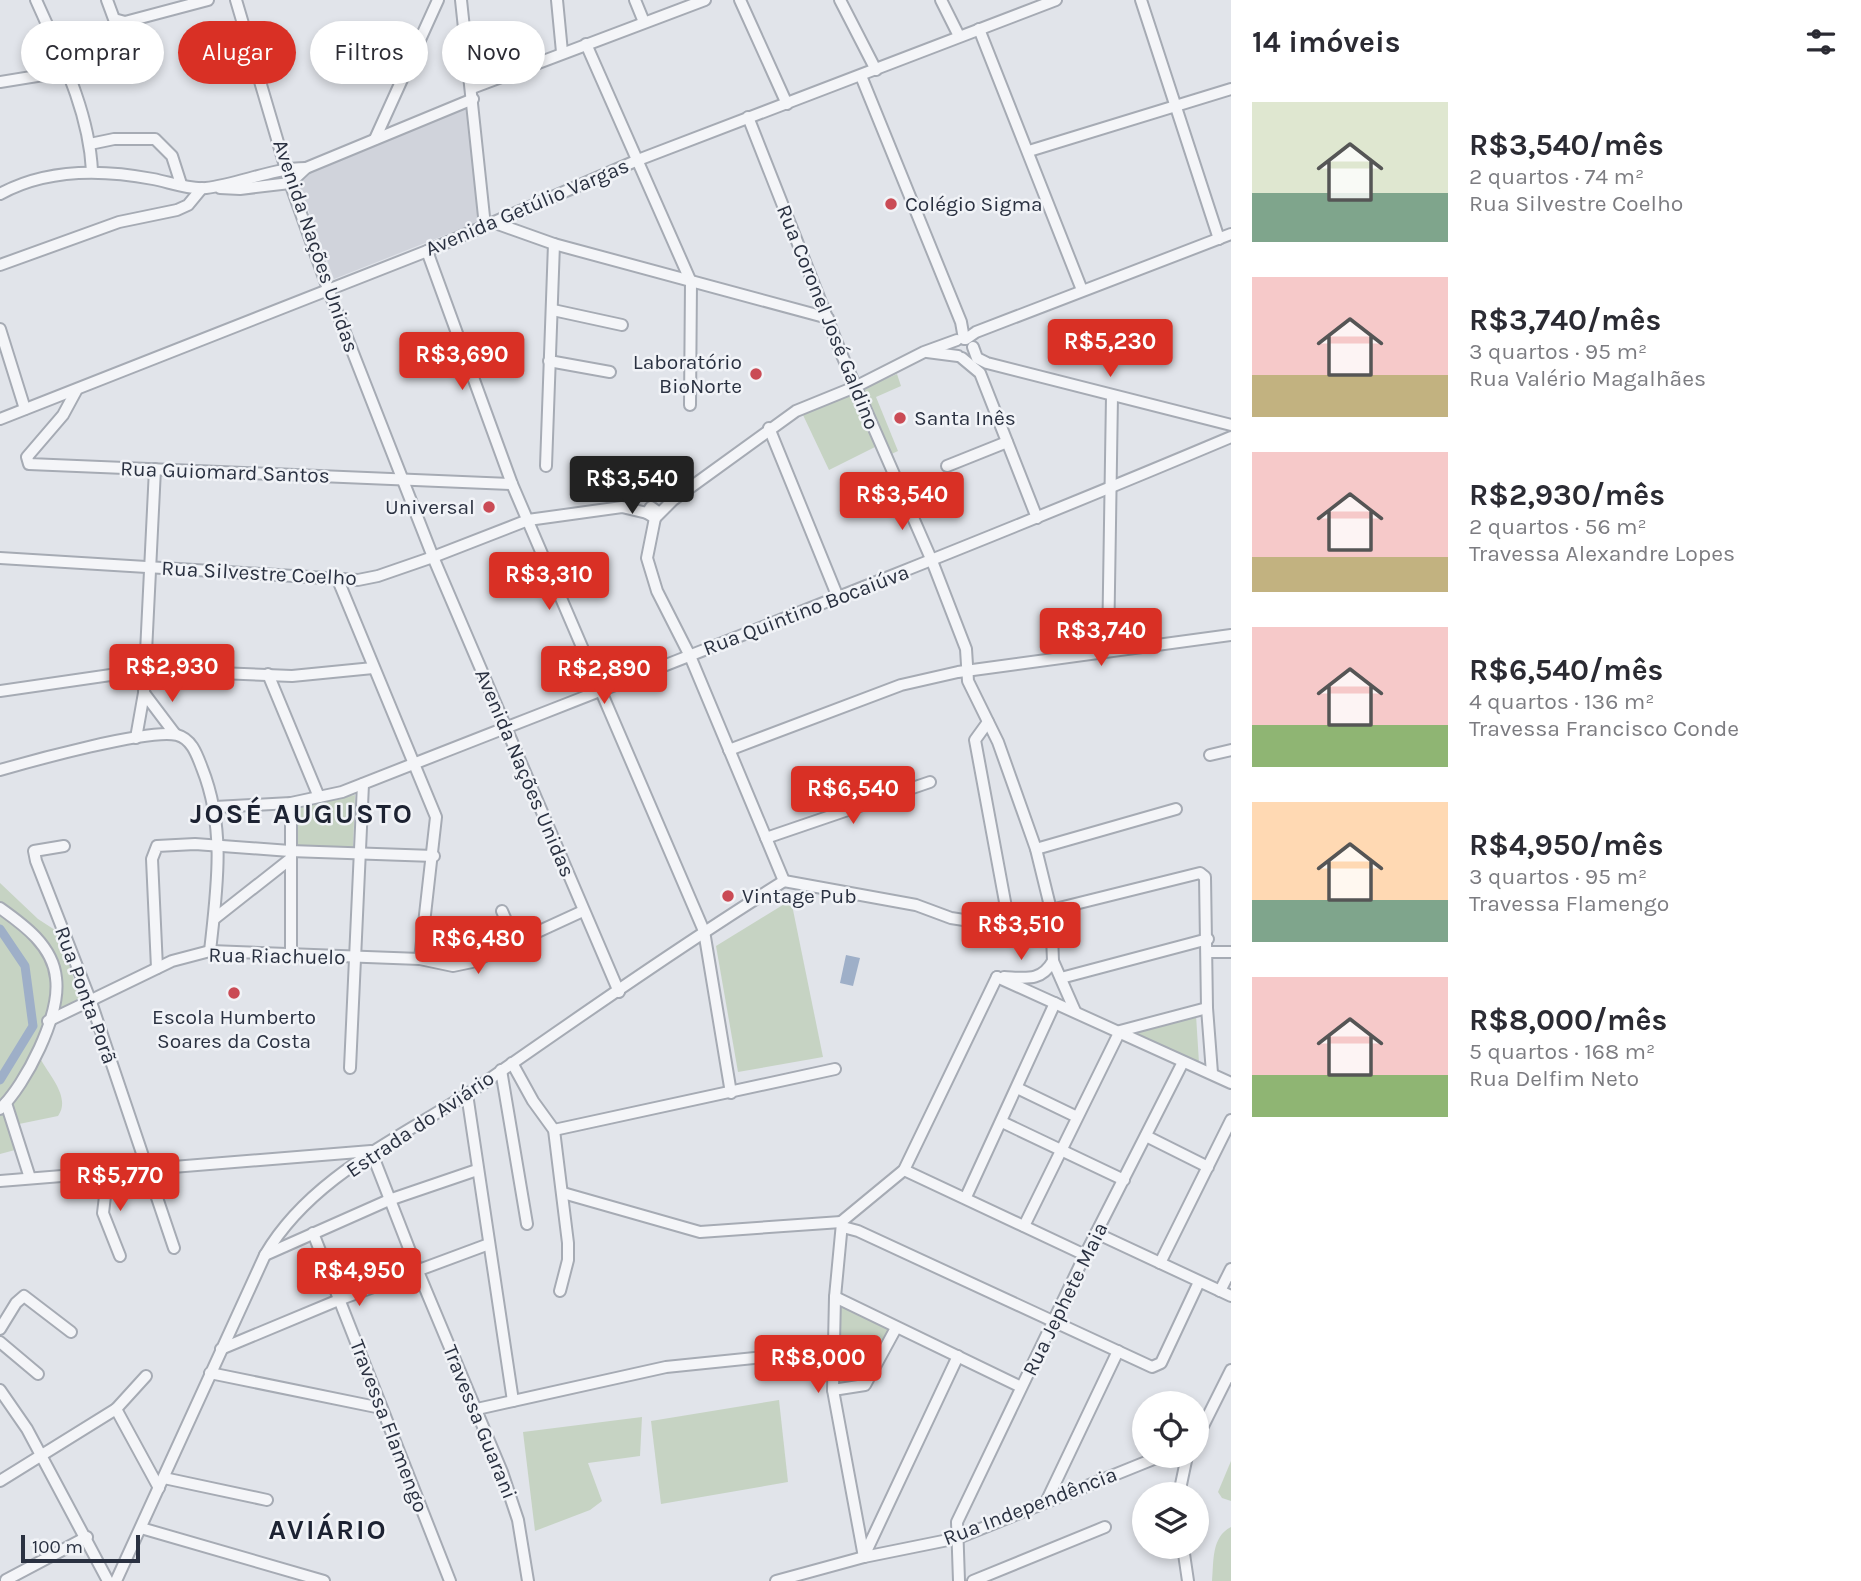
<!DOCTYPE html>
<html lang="pt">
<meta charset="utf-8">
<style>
:root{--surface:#fff;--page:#f7f7f7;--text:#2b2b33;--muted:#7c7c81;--accent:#d93025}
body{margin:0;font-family:Karla,sans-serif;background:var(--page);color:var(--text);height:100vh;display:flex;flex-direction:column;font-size:26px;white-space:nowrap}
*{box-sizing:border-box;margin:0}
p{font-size:23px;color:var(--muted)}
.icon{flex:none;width:38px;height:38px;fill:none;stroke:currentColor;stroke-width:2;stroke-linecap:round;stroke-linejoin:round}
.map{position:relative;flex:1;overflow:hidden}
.details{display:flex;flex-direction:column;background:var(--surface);width:630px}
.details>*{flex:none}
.top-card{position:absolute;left:21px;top:21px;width:665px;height:63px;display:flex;gap:14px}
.tools{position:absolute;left:1132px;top:1391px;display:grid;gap:14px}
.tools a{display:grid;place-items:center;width:77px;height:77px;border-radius:50%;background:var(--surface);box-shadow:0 4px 10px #0003;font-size:35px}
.scale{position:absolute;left:21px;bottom:18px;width:119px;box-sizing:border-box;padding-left:7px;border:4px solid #2a3141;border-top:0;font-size:19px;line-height:24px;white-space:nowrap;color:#2a3141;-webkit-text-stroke:5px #f1f3f7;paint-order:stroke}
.price{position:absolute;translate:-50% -60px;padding:0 16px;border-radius:7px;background:var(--accent);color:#fff;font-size:23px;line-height:46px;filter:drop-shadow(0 2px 4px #0008)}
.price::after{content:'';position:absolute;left:50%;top:42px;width:21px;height:16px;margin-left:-10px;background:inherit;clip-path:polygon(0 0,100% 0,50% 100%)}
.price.active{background:#222;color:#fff}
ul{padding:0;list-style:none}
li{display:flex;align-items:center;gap:21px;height:175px;padding:0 21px}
li span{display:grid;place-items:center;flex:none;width:196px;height:140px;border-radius:0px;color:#555}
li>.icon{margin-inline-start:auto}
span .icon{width:84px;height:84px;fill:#fffc;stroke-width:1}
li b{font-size:30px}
h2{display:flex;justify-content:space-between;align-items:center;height:84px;padding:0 21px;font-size:30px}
.tag{padding:0 24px;border-radius:32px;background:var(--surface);box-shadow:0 4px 10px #0003;font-size:24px;line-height:63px}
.tag.active{background:var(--accent);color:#fff}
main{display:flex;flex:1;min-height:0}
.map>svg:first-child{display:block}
</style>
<main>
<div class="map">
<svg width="1231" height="1581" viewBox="0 0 1231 1581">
<rect width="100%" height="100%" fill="#e1e4ea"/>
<path fill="#d0d3db" d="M467,107l11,115 -144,57 -35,-94 4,-11z"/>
<g fill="#c6d3c3">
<path d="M897,374l4,12 -25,11 22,54 -13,6 -8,-11 -48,24 -26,-55z"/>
<path d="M355,795l-2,54 -57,-1 1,-41z"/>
<path d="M0,883l38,36 20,13 23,68 -29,27 -11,33c9,16 30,38 17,56l-39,8 -4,26 -15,4z"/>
<path d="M791,900l32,157 -85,15 -22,-126z"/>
<path d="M1196,1015l3,48 -64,-30z"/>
<path d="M838,1304l52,26 -29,51 -24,4z"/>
<path d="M779,1400l9,82 -127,22 -10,-83z"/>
<path d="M642,1417l-2,39 -52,7 14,38 -12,9 -55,21 -12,-99z"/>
<path d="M1231,1461v40l-9,-3 -4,-6z"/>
<path d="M1231,1527v54h-19c2,-19 -1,-44 19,-54z"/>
</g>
<path fill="#9eafc8" d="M846,955l14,3 -7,28 -13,-3z"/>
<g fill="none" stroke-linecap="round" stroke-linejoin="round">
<path stroke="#9eafc8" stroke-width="9" d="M0,929l25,37 8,60 -33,54"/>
<g stroke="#a6abb4" stroke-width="14">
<g id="minor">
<path d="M36,0c24,54 53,110 56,171"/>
<path d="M107,0l7,19 11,3 83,-22"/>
<path d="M236,0l54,183 38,106 105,268 186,435"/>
<path d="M461,0l24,226"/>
<path d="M557,0l5,52"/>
<path d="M635,0l9,22"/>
<path d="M740,0l47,104"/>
<path d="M840,0l36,70"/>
<path d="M941,0l18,36"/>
<path d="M1141,0l78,239"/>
<path d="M979,29l103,261"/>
<path d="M586,44l105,238 -1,123"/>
<path d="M861,76l100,246 3,17"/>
<path d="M0,82l68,-11"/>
<path d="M472,88l233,-88"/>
<path d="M748,117l93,236 91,208 34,88 2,32 30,61 38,107 15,61 2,51 22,50"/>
<path d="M375,139l63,-139"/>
<path d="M90,144l24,-5h41l17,17 9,28"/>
<path d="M1029,151l202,-62"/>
<path d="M220,188l20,1 50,-6 16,-15 167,-69"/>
<path d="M0,194c47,-26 101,-25 153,-15 16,3 37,11 53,9 34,-4 66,-20 100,-20"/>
<path d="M495,223l59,21 274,74"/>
<path d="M427,251l85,233 192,447 27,162"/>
<path d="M0,265l119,-43 58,-12 11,-5 14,-17"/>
<path d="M553,310l69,15"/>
<path d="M0,329l25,80"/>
<path d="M966,339l10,-7 255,-98"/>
<path d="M973,347l4,11 10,5 244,62"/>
<path d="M927,352l31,4"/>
<path d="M962,358l18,15 57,145"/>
<path d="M549,361l61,11"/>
<path d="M76,391l-13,24 -36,42 2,7 483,20"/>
<path d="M0,419l427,-168 211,-91 418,-160"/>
<path d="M769,428l68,167"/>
<path d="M546,466l8,-222"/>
<path d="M947,466l60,-24"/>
<path d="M658,512l-7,-5 -4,6 8,5 18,-18 123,-89 59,-24 69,-35 33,-12"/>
<path d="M655,518l-8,40 10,33 33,65 94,225"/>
<path d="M0,558l358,22 20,-4 55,-19 95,-37 94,-13 25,6"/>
<path d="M338,580l98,237 -16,142"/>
<path d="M1108,651l4,-255"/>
<path d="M268,674l51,123"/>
<path d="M0,691l145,-21 147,6 81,-8"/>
<path d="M144,693l31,41"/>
<path d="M988,722l-13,18 33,178"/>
<path d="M136,738l8,-45 11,-224"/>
<path d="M729,750l172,-65 57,-13 273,-37"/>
<path d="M1210,755l21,-5"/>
<path d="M0,770c31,-9 151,-42 177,-35 15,4 20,20 25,33 24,60 15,120 8,183"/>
<path d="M291,803v153"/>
<path d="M215,807l76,-4 51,-11c297,-117 595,-231 889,-355"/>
<path d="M766,838l164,-56"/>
<path d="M64,846l-30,5 2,10 55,141 83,246"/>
<path d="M1036,849l140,-40"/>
<path d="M784,881l132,24 35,13 32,5 68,-13 149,-37 5,4 2,131 5,65"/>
<path d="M0,908c24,17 53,38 56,70 5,37 -30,106 -56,131"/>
<path d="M502,911l13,30"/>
<path d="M214,919l75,-59"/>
<path d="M1208,952h23"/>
<path d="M157,968l-5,-109 5,-13 38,-2 95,7 144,5"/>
<path d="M997,977l234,106"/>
<path d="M1004,977c22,1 37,5 49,-16"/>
<path d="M1061,978l147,-39"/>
<path d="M48,1021l124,-60 38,-10 210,8 33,7 19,-4 111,-51"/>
<path d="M512,1063l21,38 21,29 14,113v17l-8,31"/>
<path d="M350,1068l13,-284"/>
<path d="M501,1070l26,154"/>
<path d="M1017,1088l58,28"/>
<path d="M467,1094l46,307"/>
<path d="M6,1103l24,75"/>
<path d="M1002,1122l122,58"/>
<path d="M554,1130l281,-61"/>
<path d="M1146,1136l62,31"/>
<path d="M904,1170l181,85"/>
<path d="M108,1171l-5,42 17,43"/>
<path d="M0,1181l371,-30 46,118 85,203 16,48 10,61"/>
<path d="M563,1193l137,39 141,-10"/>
<path d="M966,1197l89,-194"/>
<path d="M841,1222l63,-52 93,-193"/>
<path d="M842,1223l-7,74 -2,93 31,167"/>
<path d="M1024,1226l96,-195 87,-23"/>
<path d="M843,1227l15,4 294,136 9,-4 38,-81"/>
<path d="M313,1233l137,348"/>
<path d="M1096,1233l135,63"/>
<path d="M265,1255l124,-55 88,-30"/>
<path d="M1160,1263l71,-143"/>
<path d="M1220,1291l11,-22"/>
<path d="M835,1297l186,90"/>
<path d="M0,1329l16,-26 8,-7 47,36"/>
<path d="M0,1342l38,32"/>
<path d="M221,1349l120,-50 148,-55"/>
<path d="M210,1373l171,35"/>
<path d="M0,1390l27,39 81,152"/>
<path d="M833,1390l32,-5 31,-57"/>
<path d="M116,1409l43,79"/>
<path d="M477,1409l189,-42 168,-17"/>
<path d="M1197,1438l34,-68"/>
<path d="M164,1478l103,22"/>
<path d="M0,1481l116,-72 30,-33"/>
<path d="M1179,1494l8,-38"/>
<path d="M1047,1500l71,-149"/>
<path d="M141,1528l183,53"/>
<path d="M1183,1547l5,34"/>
<path d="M864,1556l94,-200"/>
<path d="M6,1580l81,-43"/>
<path d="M116,1581l149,-326c48,-82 143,-120 219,-172 99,-69 198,-138 300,-202"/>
<path d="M776,1581l88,-24 94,-19 203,-82"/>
<path d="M959,1581l-2,-59 128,-267 98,-193"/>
<path d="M973,1581l132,-54"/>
</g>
</g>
<use href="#minor" stroke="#f4f5f8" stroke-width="10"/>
</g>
<g fill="#ca4b55" stroke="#f1f3f7" stroke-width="2.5">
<circle cx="891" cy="204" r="7"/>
<circle cx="756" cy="374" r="7"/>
<circle cx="900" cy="418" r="7"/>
<circle cx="489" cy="507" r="7"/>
<circle cx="728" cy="896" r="7"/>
<circle cx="234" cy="993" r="7"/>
</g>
<g text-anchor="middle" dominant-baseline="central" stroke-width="5" stroke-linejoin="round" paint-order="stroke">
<g font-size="21" fill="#2a3141" stroke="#f1f3f7" text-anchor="start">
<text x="905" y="204">Colégio Sigma</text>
<text x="742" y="362" text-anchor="end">Laboratório<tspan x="742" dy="24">BioNorte</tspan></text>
<text x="914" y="418">Santa Inês</text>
<text x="475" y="507" text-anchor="end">Universal</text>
<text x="742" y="896">Vintage Pub</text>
<text x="234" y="1017" text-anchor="middle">Escola Humberto<tspan x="234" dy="24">Soares da Costa</tspan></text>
</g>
<g font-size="21" fill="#2a3141" stroke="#f1f3f7">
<text transform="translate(527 207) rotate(-23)">Avenida Getúlio Vargas</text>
<text transform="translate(316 246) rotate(71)">Avenida Nações Unidas</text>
<text transform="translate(828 317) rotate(68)">Rua Coronel José Galdino</text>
<text transform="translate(225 472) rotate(2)">Rua Guiomard Santos</text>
<text transform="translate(259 573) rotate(3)">Rua Silvestre Coelho</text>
<text transform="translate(806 610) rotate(-21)">Rua Quintino Bocaiúva</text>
<text transform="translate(525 773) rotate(67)">Avenida Nações Unidas</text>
<text transform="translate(277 956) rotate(1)">Rua Riachuelo</text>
<text transform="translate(86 995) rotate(70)">Rua Ponta Porã</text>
<text transform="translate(420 1124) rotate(-34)">Estrada do Aviário</text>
<text transform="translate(1065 1299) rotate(-64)">Rua Jephete Maia</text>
<text transform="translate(480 1422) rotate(68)">Travessa Guarani</text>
<text transform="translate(389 1426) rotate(69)">Travessa Flamengo</text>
<text transform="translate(1030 1506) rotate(-21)">Rua Independência</text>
</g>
<g font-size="28" font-weight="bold" letter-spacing="2" fill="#1c2232" stroke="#f1f3f7">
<text x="302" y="813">JOSÉ AUGUSTO</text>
<text x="328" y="1529">AVIÁRIO</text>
</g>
</g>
</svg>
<div class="tools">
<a><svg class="icon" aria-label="locate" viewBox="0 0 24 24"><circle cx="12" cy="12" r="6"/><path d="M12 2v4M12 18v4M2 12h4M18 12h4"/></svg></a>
<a><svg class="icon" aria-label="layers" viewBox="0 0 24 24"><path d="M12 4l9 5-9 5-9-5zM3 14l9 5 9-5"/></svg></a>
</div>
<div class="scale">100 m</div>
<b class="price" style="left:1110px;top:379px">R$5,230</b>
<b class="price" style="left:462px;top:392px">R$3,690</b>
<b class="price active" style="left:632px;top:516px">R$3,540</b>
<b class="price" style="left:902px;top:532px">R$3,540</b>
<b class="price" style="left:549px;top:612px">R$3,310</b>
<b class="price" style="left:1101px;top:668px">R$3,740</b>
<b class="price" style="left:172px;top:704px">R$2,930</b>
<b class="price" style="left:604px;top:706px">R$2,890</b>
<b class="price" style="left:853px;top:826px">R$6,540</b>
<b class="price" style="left:1021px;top:962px">R$3,510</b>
<b class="price" style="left:478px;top:976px">R$6,480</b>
<b class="price" style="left:120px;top:1213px">R$5,770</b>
<b class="price" style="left:359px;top:1308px">R$4,950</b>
<b class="price" style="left:818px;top:1395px">R$8,000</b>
<div class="top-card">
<a class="tag">Comprar</a>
<a class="tag active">Alugar</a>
<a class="tag">Filtros</a>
<a class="tag">Novo</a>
</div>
</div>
<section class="details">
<h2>14 imóveis<svg class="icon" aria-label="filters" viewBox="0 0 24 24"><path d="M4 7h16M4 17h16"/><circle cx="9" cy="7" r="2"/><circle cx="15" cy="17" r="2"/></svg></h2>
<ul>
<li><span style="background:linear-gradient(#dfe7d0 65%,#7fa58c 0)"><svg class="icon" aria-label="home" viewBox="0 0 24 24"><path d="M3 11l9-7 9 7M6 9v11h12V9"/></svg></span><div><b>R$3,540/mês</b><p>2 quartos · 74 m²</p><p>Rua Silvestre Coelho</p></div></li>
<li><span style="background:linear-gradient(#f6c9c9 70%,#c2b280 0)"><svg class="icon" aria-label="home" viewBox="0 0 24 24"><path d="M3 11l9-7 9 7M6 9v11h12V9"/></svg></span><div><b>R$3,740/mês</b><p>3 quartos · 95 m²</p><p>Rua Valério Magalhães</p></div></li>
<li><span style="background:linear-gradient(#f6c9c9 75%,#c2b280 0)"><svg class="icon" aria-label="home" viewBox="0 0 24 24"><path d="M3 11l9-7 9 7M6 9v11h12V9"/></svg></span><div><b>R$2,930/mês</b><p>2 quartos · 56 m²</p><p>Travessa Alexandre Lopes</p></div></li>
<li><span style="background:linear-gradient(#f6c9c9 70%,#8fb573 0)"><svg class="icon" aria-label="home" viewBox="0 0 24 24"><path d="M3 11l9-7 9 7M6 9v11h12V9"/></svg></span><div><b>R$6,540/mês</b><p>4 quartos · 136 m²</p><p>Travessa Francisco Conde</p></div></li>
<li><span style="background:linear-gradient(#ffd9b3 70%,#7fa58c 0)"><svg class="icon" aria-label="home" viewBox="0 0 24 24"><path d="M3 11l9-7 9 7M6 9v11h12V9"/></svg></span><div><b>R$4,950/mês</b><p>3 quartos · 95 m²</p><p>Travessa Flamengo</p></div></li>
<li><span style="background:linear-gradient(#f6c9c9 70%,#8fb573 0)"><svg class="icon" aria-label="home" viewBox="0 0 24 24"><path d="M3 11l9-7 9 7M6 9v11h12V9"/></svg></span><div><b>R$8,000/mês</b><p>5 quartos · 168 m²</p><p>Rua Delfim Neto</p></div></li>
</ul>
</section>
</main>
